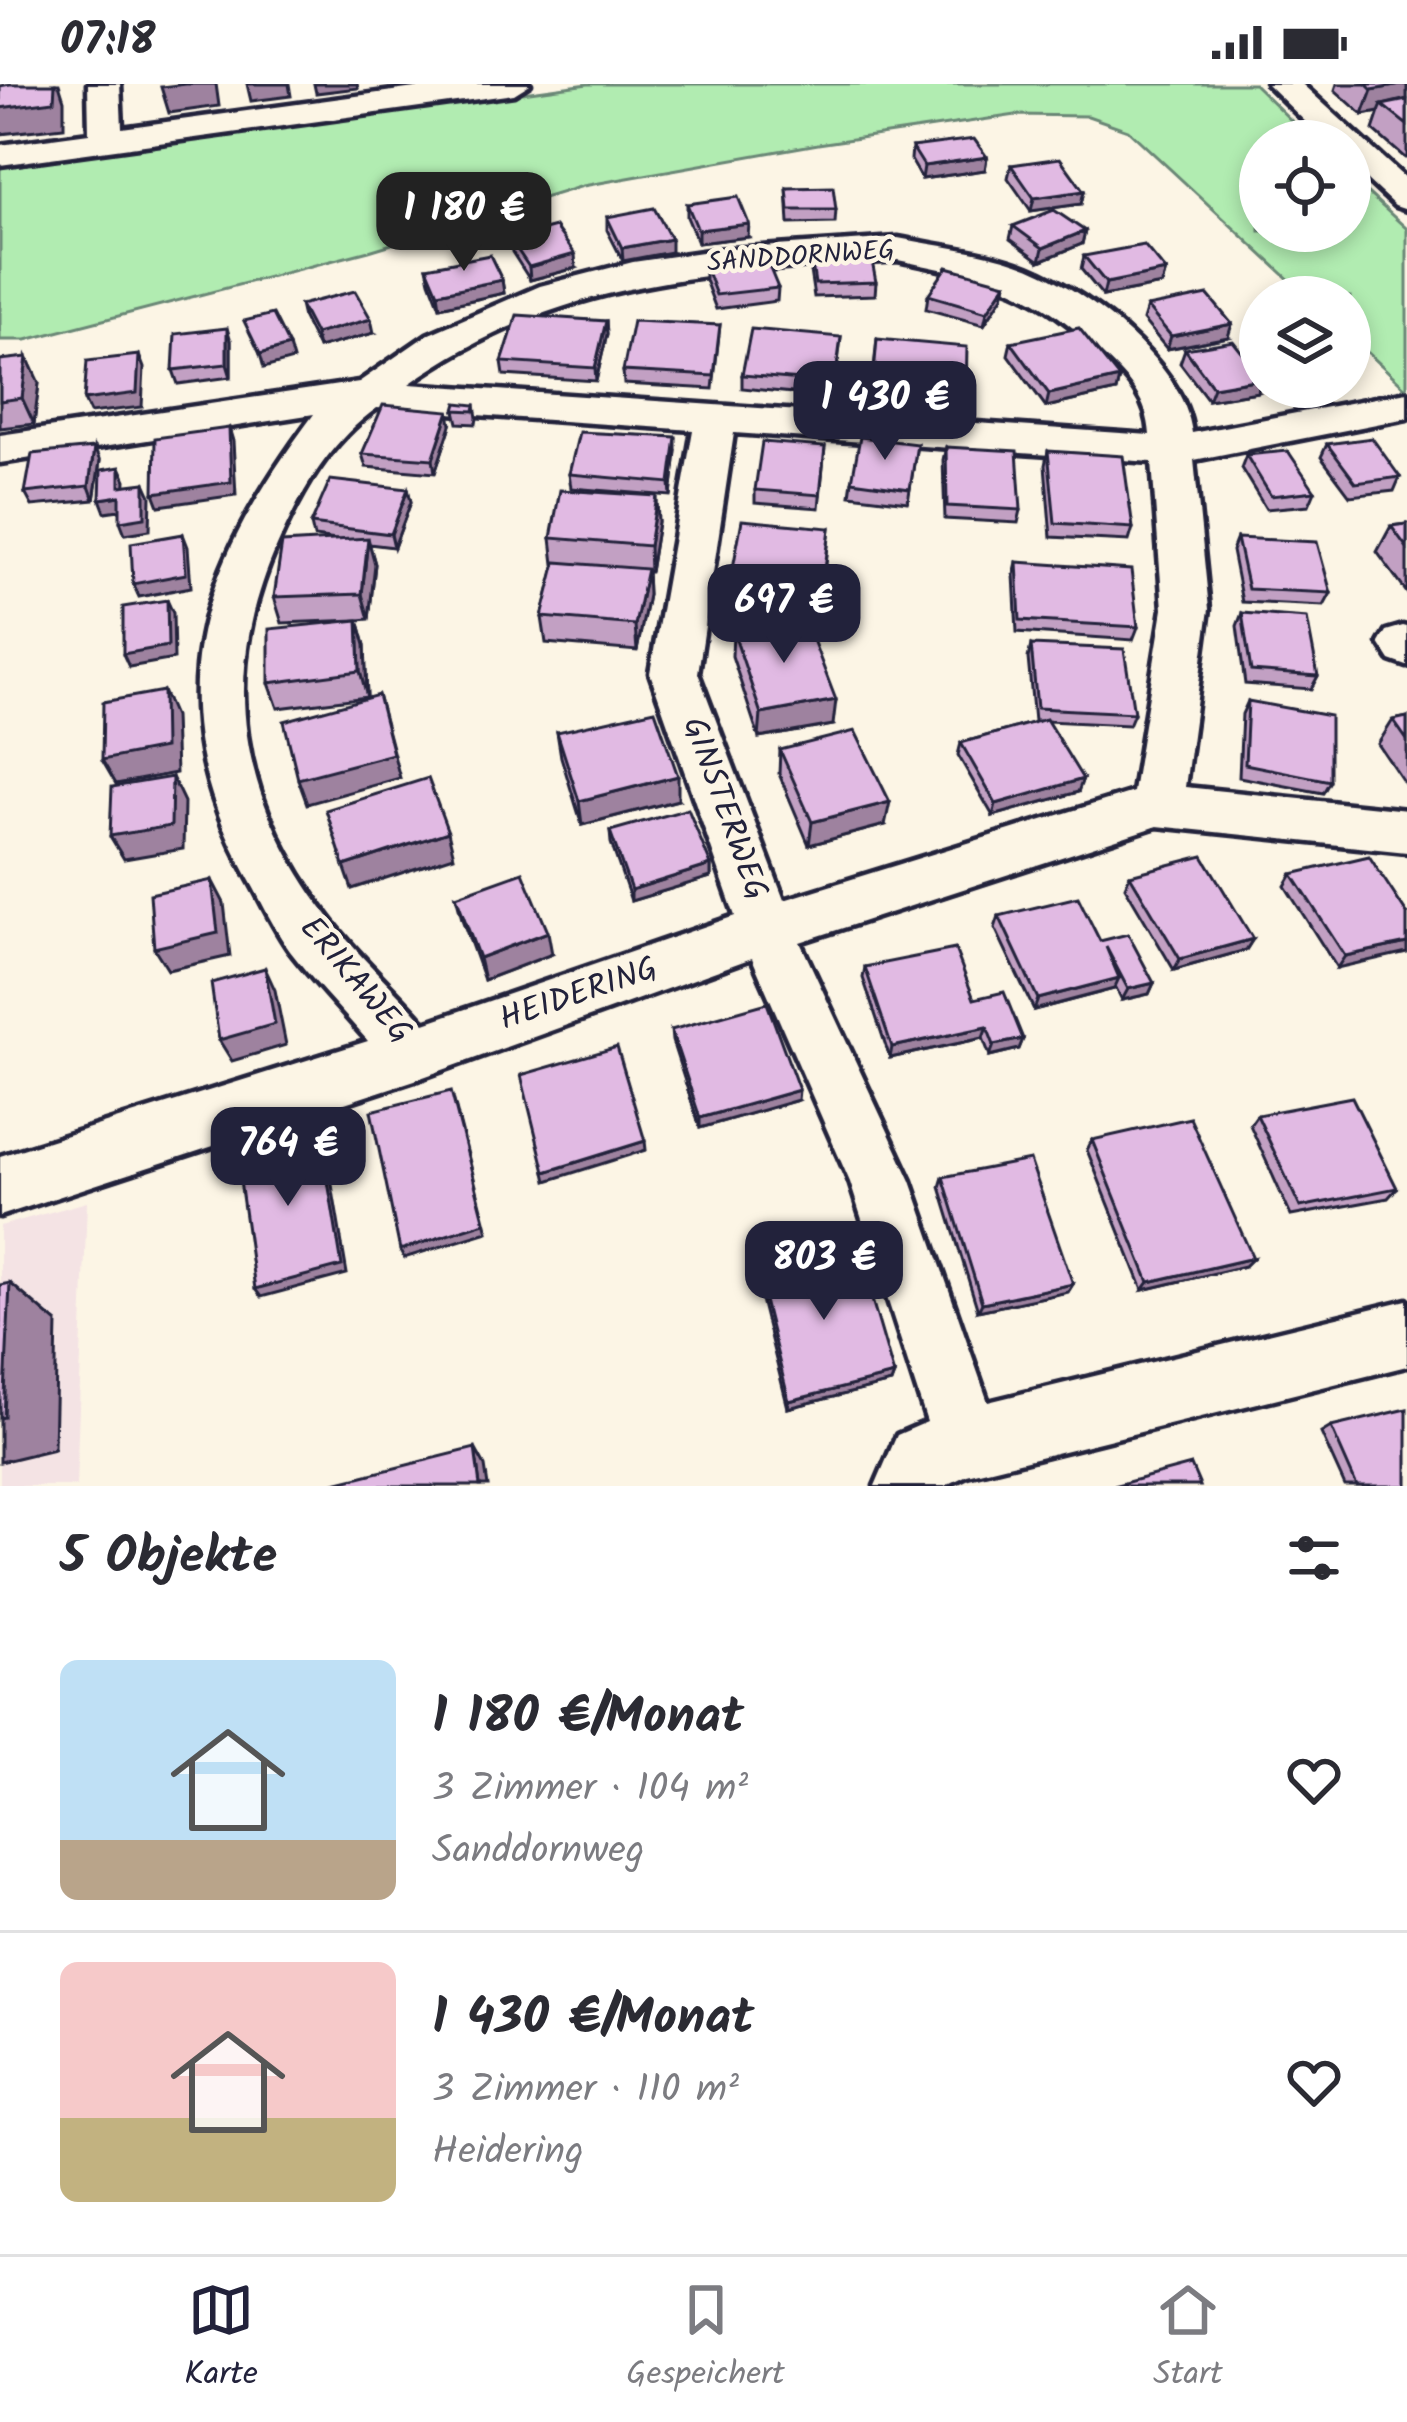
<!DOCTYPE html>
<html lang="de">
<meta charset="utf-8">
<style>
:root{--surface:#fff;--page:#f2f2f3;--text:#2b2b33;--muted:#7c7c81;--line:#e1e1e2;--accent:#22223b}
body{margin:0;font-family:Kalam,sans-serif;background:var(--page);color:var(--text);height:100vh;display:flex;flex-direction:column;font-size:45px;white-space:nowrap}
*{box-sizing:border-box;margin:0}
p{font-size:39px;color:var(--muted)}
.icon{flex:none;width:66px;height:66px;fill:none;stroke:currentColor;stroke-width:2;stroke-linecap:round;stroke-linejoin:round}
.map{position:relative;height:1402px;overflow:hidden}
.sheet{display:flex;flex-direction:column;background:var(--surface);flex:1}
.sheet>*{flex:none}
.controls{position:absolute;left:1239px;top:36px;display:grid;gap:24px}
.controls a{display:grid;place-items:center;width:132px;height:132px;border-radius:50%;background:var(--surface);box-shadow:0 6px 18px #0003;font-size:60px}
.price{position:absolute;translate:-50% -102px;padding:0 27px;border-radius:24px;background:var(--accent);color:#fff;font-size:39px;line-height:78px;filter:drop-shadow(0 3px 6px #0008)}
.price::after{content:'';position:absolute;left:50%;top:72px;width:36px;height:27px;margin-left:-18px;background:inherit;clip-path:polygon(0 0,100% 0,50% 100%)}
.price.selected{background:#222;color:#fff}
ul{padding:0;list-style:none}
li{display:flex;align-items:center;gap:36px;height:300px;padding:0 60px}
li+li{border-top:3px solid var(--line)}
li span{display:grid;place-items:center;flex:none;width:336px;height:240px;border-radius:18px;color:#555}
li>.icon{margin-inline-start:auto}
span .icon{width:144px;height:144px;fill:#fffc;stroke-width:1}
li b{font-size:51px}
h2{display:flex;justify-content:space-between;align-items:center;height:144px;padding:0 60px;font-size:51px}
.status{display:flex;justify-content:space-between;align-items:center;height:84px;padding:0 60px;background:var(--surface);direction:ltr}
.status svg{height:33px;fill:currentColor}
.dock{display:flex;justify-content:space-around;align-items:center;height:168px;border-top:3px solid var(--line);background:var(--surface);font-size:33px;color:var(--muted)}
.dock a{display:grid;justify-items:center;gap:6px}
.dock .selected{color:var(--accent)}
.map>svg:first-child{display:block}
</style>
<div class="status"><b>07:18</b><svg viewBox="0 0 49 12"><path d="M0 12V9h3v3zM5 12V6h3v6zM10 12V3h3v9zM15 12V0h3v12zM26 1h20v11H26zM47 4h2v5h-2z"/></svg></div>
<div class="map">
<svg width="1407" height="1402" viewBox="0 0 1407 1402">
<rect width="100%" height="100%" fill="#fcf5e5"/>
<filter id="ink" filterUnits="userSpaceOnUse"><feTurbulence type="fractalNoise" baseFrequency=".00833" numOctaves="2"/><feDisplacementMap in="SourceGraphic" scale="24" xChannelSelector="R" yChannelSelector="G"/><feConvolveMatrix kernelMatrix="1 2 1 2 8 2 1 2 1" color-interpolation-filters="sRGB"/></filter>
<g filter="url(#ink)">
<path fill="#f4e3e4" d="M87,1118l-11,284h-76v-260z"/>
<path fill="#b1ecb1" stroke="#6a8776" stroke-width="3" d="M588,0h666l58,57h-52v90h90v-54l57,52v160l-57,-53v-39h-42l-180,-167 -40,-14 -72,-1 -198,29 -235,42 -214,65 -343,89h-26v-175z"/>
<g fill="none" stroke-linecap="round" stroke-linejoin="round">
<g stroke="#22223b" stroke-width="9">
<g id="street">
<path d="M88,0h32l2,44 322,-44h86l-16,10 -514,71v-20l89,-12z"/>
<path d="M1267,0h35l105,96v30l-12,-4 -45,-42v-23h-25z"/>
<path d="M898,154c39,8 82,12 119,25 63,21 168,100 175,170l215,-41v26l-213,42 15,149 -24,178 222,23v42l-250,-26 -357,116 111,239 77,221 419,-102v66l-440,109 -22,11h-70l22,-51 30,-13 -77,-240 -98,-224 -337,122 -415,136v-60l368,-115c-26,-30 -54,-59 -78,-90 -16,-22 -28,-49 -41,-72 -99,-179 -50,-311 65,-465l-314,49v-28l359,-53 68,-47 113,-49 93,-24 82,-12zM898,176c95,20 135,26 207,97 24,23 43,43 45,78l-741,-51c151,-108 311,-112 489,-124zM377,324l316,22 -43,243 85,243 -310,107c-32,-36 -70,-70 -98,-108 -87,-116 -109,-236 -50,-369 24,-54 51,-103 100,-138zM734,349l418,29 11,147 -30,183 -349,108 -86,-227z"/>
<path d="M1403,542l4,1v39l-17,-6 -11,-17 7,-12z"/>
</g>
</g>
<use href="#street" fill="#fcf5e5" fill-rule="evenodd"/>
</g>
<g fill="#c2a0c3" stroke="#22223b" stroke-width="3">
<path d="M1337,0h70v74h-2l-32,-28 6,-18 -16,3 -28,-25z"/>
<path d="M912,63l75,10 -2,13 -63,9 -11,-19z"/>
<path d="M1011,81l73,26 -3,13 -50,7 -23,-33z"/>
<path d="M787,104l49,22 -1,13 -46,1z"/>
<path d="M687,120l61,33 -50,6 -11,-26z"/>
<path d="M607,133l64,35 -48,9 -16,-31z"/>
<path d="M1013,142l72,5 -3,13 -42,17 -30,-22z"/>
<path d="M510,155l66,29 -46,12 -18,-28z"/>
<path d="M1084,172l82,15 -4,14 -59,11 -22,-27z"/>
<path d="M811,173l65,25 -1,13 -61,2 -4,-26z"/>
<path d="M705,182l73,22 -1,13 -61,8 -11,-29z"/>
<path d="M427,183l75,13 2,13 -64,14 -10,-26z"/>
<path d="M1006,199l-3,13 -19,29 -58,-16 2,-14z"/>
<path d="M300,221l74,28 -56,15 -15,-30z"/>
<path d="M1147,223l81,30 -61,12 -24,-29z"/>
<path d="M606,237l1,13 -11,47 -92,-6 -2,-13z"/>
<path d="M720,241l-7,64 -89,-5 -1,-13z"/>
<path d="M841,253l-7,60 -92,-9v-13z"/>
<path d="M877,255l89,53 -3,13 -92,-8z"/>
<path d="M231,257v36l-53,7 -5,-14z"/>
<path d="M1011,258l108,36 -3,13 -70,16 -38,-52z"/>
<path d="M1185,265l73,43 -50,8 -28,-37z"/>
<path d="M0,276l39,23 -5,41 -34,4z"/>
<path d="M475,321l2,13 -1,6 -18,-1 -3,-13z"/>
<path d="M451,341l-16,48 -69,-6 -4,-13z"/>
<path d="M917,360l-9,58 -58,-7 2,-14z"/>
<path d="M1327,360l73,33 -6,14 -44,5 -29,-39z"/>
<path d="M825,363l-6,61 -64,-5v-13z"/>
<path d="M946,363l75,63 -3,13 -73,-4 -2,-59z"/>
<path d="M676,367l-5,45 -100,-8 -2,-14z"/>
<path d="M1048,367l85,77 -4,13 -78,-4 -6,-72z"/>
<path d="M1246,371l69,36 -6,14 -43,4 -25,-41z"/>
<path d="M100,377l-6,39 -62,6 -7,-13z"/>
<path d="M408,405l3,13 -17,45 -25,-3 6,20 -6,55 -11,1 7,25 2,52 -89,11 -9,-25 89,-63 -76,3 -8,-26 63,-57 -23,-3 -3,-13z"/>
<path d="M658,438l-8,50h-3l1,23 -11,56 -91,-8 -4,-26 14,-53h-2l-3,-26z"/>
<path d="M1407,440v69l-30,-41 14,-26z"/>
<path d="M830,444l-10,90 -90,-9v-25z"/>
<path d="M1237,454l94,55 -7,13 -82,-4 -10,-51z"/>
<path d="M1017,478l121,65 -5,13 -116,-8 -3,-57z"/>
<path d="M1242,529l76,63 -7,13 -66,-5 -8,-58z"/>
<path d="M733,547l100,94 -74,13 -27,-82z"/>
<path d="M1031,561l103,68 -5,12 -82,-4 31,71 -85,24 -35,-61 3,-12 78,-22h-5l-6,-63z"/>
<path d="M1248,617l82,80 -7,12 -84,-16 3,-63z"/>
<path d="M1407,633v70l-29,-43 15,-24z"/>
<path d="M557,648l121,68 -96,25 -21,-68z"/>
<path d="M780,666l105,75 -76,20 -30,-71z"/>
<path d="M610,747l101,34v12l-80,24 -20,-58z"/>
<path d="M1292,790l115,40 -70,54 -52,-82z"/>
<path d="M1130,791l123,64 -7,11 -72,20 -49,-83z"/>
<path d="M456,812l96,58 -68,26 -22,-61z"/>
<path d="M999,832l101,25 54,42 -5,11 -27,6 -7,-14 -1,3 -80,21 -39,-82z"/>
<path d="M865,883l109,32 49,40 -4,10 -29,7 -7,-18 -93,20 -27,-80z"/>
<path d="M671,946l127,70 -98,28 -28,-87z"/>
<path d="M1257,1031l140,73 -9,10 -97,18 -41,-91z"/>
<path d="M1092,1056l161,118 -8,8 -102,24 -56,-140z"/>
<path d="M943,1093l130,107 -5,8 -90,19 -38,-124z"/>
<path d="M756,1184l138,107 -3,8 -103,25 -33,-132z"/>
<path d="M1331,1343l76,59h-62l-24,-53z"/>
</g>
<g fill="#9e829f" stroke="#22223b" stroke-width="3">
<path d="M55,0h4l5,16v27l-64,7v-26z"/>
<path d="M186,0h30l3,22 -50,7 -8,-26z"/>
<path d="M247,0h42l2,12 -40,5z"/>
<path d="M314,0h43l1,4 -42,5z"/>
<path d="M1407,0v15l-25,6 -3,7 -16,3 9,-25z"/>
<path d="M987,73l-2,13 -63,9 2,-13z"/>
<path d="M1084,107l-3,13 -50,7 3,-13z"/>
<path d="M749,140l-1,13 -50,6v-13z"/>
<path d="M1085,147l-3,13 -42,17 3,-13z"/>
<path d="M671,155v13l-48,9 -1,-13z"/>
<path d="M575,170l1,14 -46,12 -1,-13z"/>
<path d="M1166,187l-4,14 -59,11 3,-13z"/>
<path d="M502,196l2,13 -64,14 -2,-14z"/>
<path d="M1006,199l-3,13 -19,29 3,-13z"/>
<path d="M371,235l3,14 -56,15 -3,-14z"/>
<path d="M606,237l1,13 -11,47 -1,-13z"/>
<path d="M1232,240l-4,13 -61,12 4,-13z"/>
<path d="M227,244l4,13v36l-4,-13z"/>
<path d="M289,262l4,14 -29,8 -4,-14z"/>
<path d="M139,271l5,13 -2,39 -52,6 -6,-13z"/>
<path d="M27,273l12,26 -5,41 -12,-26z"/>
<path d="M1119,294l-3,13 -70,16 3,-13z"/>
<path d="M1260,295l-2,13 -50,8 5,-13z"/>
<path d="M449,327l2,14 -16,48 -2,-14z"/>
<path d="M229,344l4,13 3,54 -77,11 -5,-13z"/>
<path d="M676,353v14l-5,45 -1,-13z"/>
<path d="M94,364l6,13 -6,39 -5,-14z"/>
<path d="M120,383l6,13 -1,20 -5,-14z"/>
<path d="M145,399l6,13 -1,34 -25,4 -5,-13z"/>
<path d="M408,405l3,13 -17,45 -3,-13z"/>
<path d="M120,412l6,13 -21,3 -5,-13z"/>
<path d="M657,412l1,26 -8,50 -1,-26z"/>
<path d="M183,450l5,13 3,40 -52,10 -6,-13z"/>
<path d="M368,454l7,26 -6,55 -7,-25z"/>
<path d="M647,485l1,26 -11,56 -2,-26z"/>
<path d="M167,516l6,13 1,46 -45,8 -6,-13z"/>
<path d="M358,536l7,25 2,52 -7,-26z"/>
<path d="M163,607l11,25 2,57 -60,11 -14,-24z"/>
<path d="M378,611l22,83 -93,26 -9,-25z"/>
<path d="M836,616l-3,25 -74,13 2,-24z"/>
<path d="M678,692v24l-96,25 -3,-24z"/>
<path d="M172,693l12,25 -1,47 -59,10 -14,-23z"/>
<path d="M1083,695l-5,13 -85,24 3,-12z"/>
<path d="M890,718l-5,23 -76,20 3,-23z"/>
<path d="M448,748l6,24 -102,33 -8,-23z"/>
<path d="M711,781v12l-80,24v-11z"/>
<path d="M212,796l12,23 6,53 -62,14 -14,-22z"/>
<path d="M548,848l4,22 -68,26 -5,-22z"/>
<path d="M1253,855l-7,11 -72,20 6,-11z"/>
<path d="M1407,859v9l-70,16 8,-12z"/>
<path d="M265,884l10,22 11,55 -54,16 -13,-21z"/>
<path d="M1119,894l-5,11 -80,21 4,-11z"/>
<path d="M1154,899l-5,11 -27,6 6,-11z"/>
<path d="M987,943l-4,11 -93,20 2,-11z"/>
<path d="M1023,955l-4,10 -29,7 4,-11z"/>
<path d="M799,1006l-1,10 -98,28v-10z"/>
<path d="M454,1017l34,131 -84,26 -4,-8z"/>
<path d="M319,1043l5,10 23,137 -86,23 -6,-8z"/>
<path d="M645,1057l1,9 -99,31 -2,-9z"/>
<path d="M1253,1174l-8,8 -102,24 6,-8z"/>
<path d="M10,1199l47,40 -3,126 -54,13v-44z"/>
<path d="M1073,1200l-5,8 -90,19 4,-8z"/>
<path d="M894,1291l-3,8 -103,25 1,-7z"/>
<path d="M475,1364l10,18 3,20h-8z"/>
</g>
<g fill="#e1bae3" stroke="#22223b" stroke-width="3">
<path d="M10,0h45l-1,17 -54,7v-22z"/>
<path d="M1366,0h41l-35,6z"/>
<path d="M1407,16v25l-25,-20z"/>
<path d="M974,55l13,18 -63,9 -12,-19z"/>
<path d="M1060,74l24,33 -50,7 -23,-33z"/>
<path d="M833,103l3,23h-47l-2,-22z"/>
<path d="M738,113l11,27 -51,6 -11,-26z"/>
<path d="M654,124l17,31 -49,9 -15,-31z"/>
<path d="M1054,126l31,21 -42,17 -30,-22z"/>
<path d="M555,143l20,27 -46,13 -19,-28z"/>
<path d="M1144,161l22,26 -60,12 -22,-27z"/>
<path d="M490,171l12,25 -64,13 -11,-26z"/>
<path d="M871,172l5,26 -61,2 -4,-27z"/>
<path d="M766,175l12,29 -62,7 -11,-29z"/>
<path d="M947,183l59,16 -19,29 -59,-17z"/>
<path d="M355,207l16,28 -56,15 -15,-29z"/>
<path d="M1208,211l24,29 -61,12 -24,-29z"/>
<path d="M273,230l16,32 -29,8 -16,-33z"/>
<path d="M517,231l89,6 -11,47 -93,-6z"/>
<path d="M633,237l87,4 -6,51 -91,-5z"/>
<path d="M227,244v36l-54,6 2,-36z"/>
<path d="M1079,244l40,50 -70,16 -38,-52z"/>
<path d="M751,245l90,8 -6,46 -93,-8z"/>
<path d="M877,255l90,8 -1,45 -93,-8z"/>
<path d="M1233,257l27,34v4l-47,8 -28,-38z"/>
<path d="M139,271l-2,38 -53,7 3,-39z"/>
<path d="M27,273l-5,41 -22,3v-41z"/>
<path d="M457,319l18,2 -1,6 -19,-1z"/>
<path d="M383,321l66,6 -16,48 -71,-5z"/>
<path d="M229,344l2,54 -77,11 1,-55z"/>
<path d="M579,348l97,5 -6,46 -101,-9z"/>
<path d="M860,353l57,7 -7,45 -58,-8z"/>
<path d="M1372,354l28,39 -44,6 -29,-39z"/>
<path d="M762,358l63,5 -5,48 -65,-5z"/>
<path d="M946,363l71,4 4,59 -74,-4z"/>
<path d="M94,364l-5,38 -64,7 7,-39z"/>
<path d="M1048,367l75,5 10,72 -78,-5z"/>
<path d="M1288,367l27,40 -44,5 -25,-41z"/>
<path d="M120,383v19l25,-3v34l-25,4v-25l-20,3 1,-29z"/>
<path d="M330,396l78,9 -17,45 -80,-10z"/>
<path d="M560,406l97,6 -8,50 -98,-8z"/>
<path d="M742,436l88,8 -8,65 -92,-9z"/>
<path d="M1407,440v24l-16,-22z"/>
<path d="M183,450l3,40 -53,10 -2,-41z"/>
<path d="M368,454l-6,56 -88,3 8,-54z"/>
<path d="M1237,454l80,4 14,51 -83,-4z"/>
<path d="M556,478l91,7 -12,56 -93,-8z"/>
<path d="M1017,478l114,8 7,57 -118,-7z"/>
<path d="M167,516l1,46 -45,8v-47z"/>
<path d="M1242,529l65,5 11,58 -67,-5z"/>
<path d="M805,535l31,81 -75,14 -28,-83z"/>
<path d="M358,536l2,51 -91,12v-54z"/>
<path d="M1031,561l93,4 10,64 -97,-5z"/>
<path d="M163,607l1,57 -62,12 1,-58z"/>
<path d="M378,611l15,59 -95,25 -14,-58z"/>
<path d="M1248,617l82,15v65l-85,-17z"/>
<path d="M655,626l23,66 -99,25 -22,-69z"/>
<path d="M1407,633v23l-14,-20z"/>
<path d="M1046,635l37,60 -87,25 -35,-61z"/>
<path d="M855,647l35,71 -78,20 -32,-72z"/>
<path d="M172,693l-1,49 -61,10 2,-49z"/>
<path d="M428,694l20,54 -104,34 -18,-56z"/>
<path d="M688,725l23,56 -80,25 -21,-59z"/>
<path d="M1203,772l50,83 -73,20 -50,-84z"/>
<path d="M1369,772l38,58v29l-62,13 -53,-82z"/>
<path d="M523,788l25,60 -69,26 -23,-62z"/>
<path d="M212,796l6,53 -64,15 -4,-54z"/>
<path d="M1078,813l22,44 28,-7 26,49 -26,6 -22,-42 13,31 -81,21 -39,-83z"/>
<path d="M955,865l19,50 30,-7 19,47 -29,6 -7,-18 -95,20 -27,-80z"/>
<path d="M265,884l10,56 -56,16 -8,-57z"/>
<path d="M767,919l32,87 -99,28 -29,-88z"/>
<path d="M617,963l28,94 -100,31 -24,-97z"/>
<path d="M451,1007l34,132 -85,27 -29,-139z"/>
<path d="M1352,1013l45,91 -97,19 -43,-92z"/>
<path d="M1190,1034l63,140 -104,24 -57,-142z"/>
<path d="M319,1043l23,139 -87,23 -19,-137z"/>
<path d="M1030,1076l43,124 -91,19 -39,-126z"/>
<path d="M856,1161l38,130 -105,26 -33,-133z"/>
<path d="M10,1199l-6,134 -4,1v-133z"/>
<path d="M1407,1325v77h-50l-26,-59z"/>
<path d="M475,1364l5,38h-157z"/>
<path d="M1191,1381l9,21h-87z"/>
</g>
</g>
<g text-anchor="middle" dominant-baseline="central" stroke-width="9" stroke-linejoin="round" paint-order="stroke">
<g font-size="27" fill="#22223b" stroke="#fcf5e5">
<text transform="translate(801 173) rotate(-4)">SANDDORNWEG</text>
</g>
<g font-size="33" fill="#22223b" stroke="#fcf5e5">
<text transform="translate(724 725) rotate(70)">GINSTERWEG</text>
<text transform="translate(355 897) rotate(50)">ERIKAWEG</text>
<text transform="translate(579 911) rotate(-19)">HEIDERING</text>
</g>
</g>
</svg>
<div class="controls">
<a><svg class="icon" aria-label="locate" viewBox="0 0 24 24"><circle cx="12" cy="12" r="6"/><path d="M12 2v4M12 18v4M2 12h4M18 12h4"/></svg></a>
<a><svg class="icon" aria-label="layers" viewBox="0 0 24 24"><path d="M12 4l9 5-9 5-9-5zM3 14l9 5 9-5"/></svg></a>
</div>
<b class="price selected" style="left:464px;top:190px">1 180 €</b>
<b class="price" style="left:885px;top:379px">1 430 €</b>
<b class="price" style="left:784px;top:582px">697 €</b>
<b class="price" style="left:288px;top:1125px">764 €</b>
<b class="price" style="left:824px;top:1239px">803 €</b>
</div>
<section class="sheet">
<h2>5 Objekte<svg class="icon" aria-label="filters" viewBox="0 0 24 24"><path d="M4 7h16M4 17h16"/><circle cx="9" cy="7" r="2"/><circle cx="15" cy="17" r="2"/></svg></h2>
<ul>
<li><span style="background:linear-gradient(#bfe0f5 75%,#b9a48a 0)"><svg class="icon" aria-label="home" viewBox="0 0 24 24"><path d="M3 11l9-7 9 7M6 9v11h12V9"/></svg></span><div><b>1 180 €/Monat</b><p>3 Zimmer · 104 m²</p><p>Sanddornweg</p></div><svg class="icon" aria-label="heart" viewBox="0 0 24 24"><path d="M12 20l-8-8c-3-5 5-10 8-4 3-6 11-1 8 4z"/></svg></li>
<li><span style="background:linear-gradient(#f6c9c9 65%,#c2b280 0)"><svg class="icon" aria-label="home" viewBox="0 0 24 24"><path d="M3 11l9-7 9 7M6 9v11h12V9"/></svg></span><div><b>1 430 €/Monat</b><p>3 Zimmer · 110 m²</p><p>Heidering</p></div><svg class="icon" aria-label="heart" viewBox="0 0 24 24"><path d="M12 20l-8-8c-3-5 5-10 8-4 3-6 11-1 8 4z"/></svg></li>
</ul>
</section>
<nav class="dock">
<a class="selected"><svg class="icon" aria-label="map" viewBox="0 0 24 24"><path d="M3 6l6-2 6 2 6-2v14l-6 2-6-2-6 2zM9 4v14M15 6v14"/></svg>Karte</a>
<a><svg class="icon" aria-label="saved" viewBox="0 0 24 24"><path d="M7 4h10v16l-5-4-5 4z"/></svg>Gespeichert</a>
<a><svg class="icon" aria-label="home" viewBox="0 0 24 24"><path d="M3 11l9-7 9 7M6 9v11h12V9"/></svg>Start</a>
</nav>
